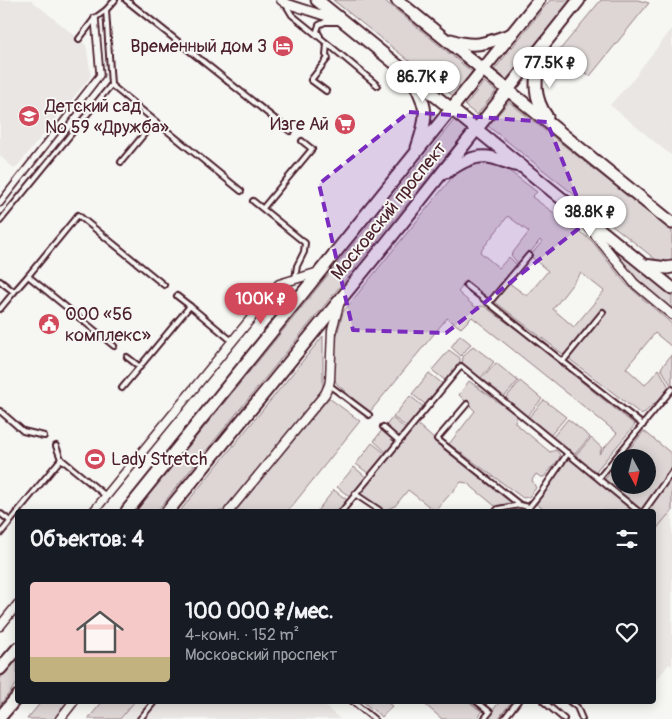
<!DOCTYPE html>
<html lang="ru">
<meta charset="utf-8">
<style>
:root{--surface:#171b24;--page:#20242c;--text:#f1f3f6;--muted:#9ea1a6;--line:#363941;--accent:#d1495b}
body{margin:0;font-family:Pangolin,sans-serif;background:var(--page);color:var(--text);height:100vh;display:flex;flex-direction:column;font-size:19px;white-space:nowrap}
*{box-sizing:border-box;margin:0}
p{font-size:16px;color:var(--muted)}
.icon{flex:none;width:28px;height:28px;fill:none;stroke:currentColor;stroke-width:2;stroke-linecap:round;stroke-linejoin:round}
.map{position:relative;flex:1;overflow:hidden}
.side{position:absolute;left:15px;top:509px;width:641px;height:195px;display:flex;flex-direction:column;background:var(--surface);border-radius:5px;box-shadow:0 2px 12px #0003}
.side>*{flex:none}
.needle{width:32px;rotate:173deg}
.buttons{position:absolute;left:611px;top:449px;display:grid;gap:10px}
.buttons a{display:grid;place-items:center;width:45px;height:45px;border-radius:50%;background:var(--surface);box-shadow:0 2px 12px #0003;font-size:25px}
.price{position:absolute;translate:-50% -42px;padding:0 11px;border-radius:18px;background:#fff;color:#222;font-size:16px;line-height:32px;filter:drop-shadow(0 1px 2px #0008)}
.price::after{content:'';position:absolute;left:50%;top:30px;width:15px;height:11px;margin-left:-8px;background:inherit;clip-path:polygon(0 0,100% 0,50% 100%)}
.price.active{background:var(--accent);color:#fff}
ul{padding:0;list-style:none}
li{display:flex;align-items:center;gap:15px;height:125px;padding:0 15px}
li+li{border-top:1px solid var(--line)}
li span{display:grid;place-items:center;flex:none;width:140px;height:100px;border-radius:5px;color:#555}
li>.icon{margin-inline-start:auto}
span .icon{width:60px;height:60px;fill:#fffc;stroke-width:1}
li b{font-size:21px}
h2{display:flex;justify-content:space-between;align-items:center;height:60px;padding:0 15px;font-size:21px}
.map>svg:first-child{display:block}
</style>
<div class="map">
<svg width="672" height="719" viewBox="0 0 672 719">
<rect width="100%" height="100%" fill="#f6f6f2"/>
<filter id="ink" filterUnits="userSpaceOnUse"><feTurbulence type="fractalNoise" baseFrequency=".02" numOctaves="2"/><feDisplacementMap in="SourceGraphic" scale="10" xChannelSelector="R" yChannelSelector="G"/><feConvolveMatrix kernelMatrix="1 2 1 2 8 2 1 2 1" color-interpolation-filters="sRGB"/></filter>
<g filter="url(#ink)">
<g fill="#e9e6e3">
<path d="M0,0h31l55,45 5,31 -76,93 -15,-13z"/>
<path d="M672,29v127l-62,-51 28,-31 -1,-1z"/>
<path d="M672,512v154l-3,-2 -15,19v-151l13,-16z"/>
<path d="M135,701h184l21,18h-219z"/>
</g>
<g fill="#ddd6d5" stroke="#947a80" fill-rule="evenodd">
<path d="M333,0h51l88,72 -19,24z"/>
<path d="M550,0h21l-65,80 -12,-10z"/>
<path d="M601,0h37l11,3 -59,73 -32,-24z"/>
<path d="M484,82l12,9 -19,24 -12,-9z"/>
<path d="M509,102l163,129v32h-12l-172,-137z"/>
<path d="M455,119l13,10 -311,382h-21z"/>
<path d="M483,161l13,2 16,10 25,19 -5,5 59,43 35,44 46,40v23l-17,-14 -29,35 19,17 14,-16 11,20 -28,26 -148,-114 15,-18 18,13 21,-25 -18,-15 12,-14 -2,-2 -20,26 -9,-11 18,-23 -21,-16 -28,36 19,16 10,-11 10,10 -30,34 -23,-19 -8,10 17,15 9,-1 36,26 115,93 -40,47 -20,-16 16,-18 11,10 -3,6 18,-21 -145,-116 -11,11 -14,-10 -78,95 -32,-29 -4,-7 1,-31 9,-34 115,-142 11,-7zM581,273l23,18 -30,36 -21,-18z"/>
<path d="M616,253l10,1 46,39v17l-37,-33z"/>
<path d="M460,335l11,9 -10,12 -10,-9z"/>
<path d="M323,336v52l-99,123h-44z"/>
<path d="M473,346l21,16 -14,17 -18,-14 1,-8z"/>
<path d="M449,350l11,8v7l-14,16 -14,-11z"/>
<path d="M672,354v33l-11,-19z"/>
<path d="M496,363l22,18 -14,16 -22,-18z"/>
<path d="M429,373l14,11 -17,21 -14,-11z"/>
<path d="M469,381l47,34 -1,8 35,29 6,-2 4,5 -1,4 -15,18h-3l-5,-3 -4,6 4,8 -7,9 -6,1 -74,-54 26,-33 -16,-16z"/>
<path d="M520,381l22,18 -15,17 -22,-17z"/>
<path d="M410,396l14,11 -16,21 -15,-11z"/>
<path d="M329,398l31,23 -72,90h-53z"/>
<path d="M544,400l22,17 -16,19 -22,-18z"/>
<path d="M392,418l15,12 -7,8h-2l-13,-11z"/>
<path d="M568,419l22,18 -16,18 -22,-17z"/>
<path d="M416,423l20,18 80,62 -21,3 -28,-23 -6,-1 -26,29 -27,-21 -13,16 -13,5 -24,-17z"/>
<path d="M382,430l13,10 1,2 -9,11 -13,-12z"/>
<path d="M644,431l28,23v14l-31,43 -37,-31 16,-19v24h28v-27l-25,-1z"/>
<path d="M372,443l14,11 -17,20 -13,-10z"/>
<path d="M568,455l65,56h-87l-11,-8 12,-15z"/>
<path d="M354,467l12,10 -16,20 -13,-10z"/>
<path d="M672,476v36l-5,4 -13,16v-21h-7z"/>
<path d="M334,490l13,10 -9,11h-21z"/>
<path d="M17,657v26l-17,22v-26z"/>
<path d="M42,701h28l-14,18h-29z"/>
<path d="M103,701h32l-15,18h-32z"/>
<path d="M362,701h23l7,5 -10,11z"/>
<path d="M421,701h47l14,11 -5,7h-35z"/>
<path d="M500,701h12l-14,18h-12z"/>
</g>
<g fill="none" stroke-linecap="round" stroke-linejoin="round">
<g stroke="#4a1f2b" stroke-width="8">
<g id="service">
<path d="M126,0l164,131"/>
<path d="M286,5l6,10 42,34 43,36"/>
<path d="M320,36l-3,-5 2,-6 6,-3h12"/>
<path d="M79,39l16,-21 11,-8"/>
<path d="M111,85l130,106"/>
<path d="M326,91l-15,-11 17,-22 -2,-3 1,-11"/>
<path d="M121,162l34,-41"/>
<path d="M253,201l52,42 -1,9 -7,14 -2,13"/>
<path d="M263,208l49,-59 -10,-8"/>
<path d="M0,221l111,-136 -5,-75 9,-10"/>
<path d="M28,276l50,-61 86,70"/>
<path d="M0,281l14,11 -14,17"/>
<path d="M466,285l177,140"/>
<path d="M14,292l14,-16 86,70"/>
<path d="M177,296l13,10"/>
<path d="M489,303l40,-48"/>
<path d="M127,357l13,10"/>
<path d="M563,361l40,-49"/>
<path d="M329,385l40,30"/>
<path d="M122,388l68,-82 42,35"/>
<path d="M467,404l-30,35 83,66"/>
<path d="M0,411l23,20 21,5"/>
<path d="M383,427l16,14"/>
<path d="M56,446l5,13"/>
<path d="M599,478l73,-89"/>
<path d="M355,494l24,16"/>
<path d="M18,511l43,-52 45,37"/>
<path d="M342,511l119,-145 177,145"/>
<path d="M496,511l2,-2 22,-4 9,2"/>
<path d="M526,511l16,-20 26,-38"/>
<path d="M644,511l28,-39"/>
<path d="M1,514l9,7"/>
<path d="M0,534l18,-22"/>
<path d="M352,701l22,18"/>
<path d="M476,701l14,11 -6,7"/>
<path d="M543,701l21,18"/>
<path d="M569,701l8,6 5,12"/>
<path d="M140,719l15,-18"/>
<path d="M504,719l14,-18"/>
</g>
</g>
<g stroke="#4a1f2b" stroke-width="9">
<path id="pedestrian" d="M0,203l100,-128 -5,-57"/>
</g>
<g stroke="#4a1f2b" stroke-width="11">
<g id="minor">
<path d="M281,0l4,3 53,17"/>
<path d="M584,221l50,62 38,32"/>
<path d="M94,511l185,-227 40,-12"/>
<path d="M229,511l96,-117 4,-9 1,-5 2,-50 7,-25"/>
<path d="M0,626l18,-22"/>
<path d="M60,719l14,-18"/>
</g>
</g>
<g stroke="#4a1f2b" stroke-width="15">
<g id="secondary">
<path d="M317,0l355,288"/>
<path d="M397,0l275,223"/>
<path d="M451,40c25,9 38,2 61,-6"/>
<path d="M540,51c-4,25 -9,44 7,66"/>
<path d="M414,82c15,27 13,37 3,66"/>
<path d="M447,172c12,-8 26,-17 41,-15 9,1 21,7 31,9"/>
<path d="M644,265l23,3 5,-1"/>
<path d="M127,511l412,-511"/>
<path d="M168,511l220,-270 191,-241"/>
<path d="M0,669l18,-21"/>
<path d="M0,717l18,-21"/>
</g>
</g>
<use href="#service" stroke="#f6f6f2" stroke-width="4"/>
<use href="#pedestrian" stroke="#f6f6f2" stroke-width="5.5"/>
<use href="#minor" stroke="#f6f6f2" stroke-width="8"/>
<use href="#secondary" stroke="#f6f6f2" stroke-width="11"/>
</g>
</g>
<path fill="#7b2cbf" fill-opacity="0.2" stroke="#7b2cbf" stroke-width="4" stroke-dasharray="10 6" stroke-linejoin="round" d="M409,112l138,10 40,100 -141,111 -93,-3 -34,-146z"/>
<defs>
<g id="hotel-disc" transform="scale(1.125)"><circle r="9.5" fill="#d1495b" stroke="#f6f6f2"/><path d="M-6-4.5h1.5V1H6V5H4.5V3h-9V5H-6ZM-4 0a1.8 1.8 0 1 1 3.6 0ZM.5 0V-2.5h3Q6-2.5 6 0Z" fill="#fff"/></g>
<g id="school-disc" transform="scale(1.125)"><circle r="9.5" fill="#d1495b" stroke="#f6f6f2"/><path d="M0-5L7-2L0 1L-7-2ZM-4 1L0 2.5L4 1V4Q0 6-4 4Z" fill="#fff"/></g>
<g id="supermarket-disc" transform="scale(1.125)"><circle r="9.5" fill="#d1495b" stroke="#f6f6f2"/><path d="M-6-5.5h2.5l.6 2H6L4.5 2H-2.5L-4.4-4H-6ZM-1.5 3.2a1.3 1.3 0 1 0 .1 0ZM3 3.2a1.3 1.3 0 1 0 .1 0Z" fill="#fff"/></g>
<g id="civic-disc" transform="scale(1.125)"><circle r="9.5" fill="#d1495b" stroke="#f6f6f2"/><path d="M-.6-6.5H3V-4.5H.6V-3L4-1V1h2V6H-6V1h2V-1L-.6-3ZM-1.2 2.5V6h2.4V2.5Z" fill="#fff"/></g>
<g id="stadium-disc" transform="scale(1.125)"><circle r="9.5" fill="#d1495b" stroke="#f6f6f2"/><path d="M0-5a6.5 5 0 1 0 0 10a6.5 5 0 1 0 0-10ZM-3.5-1.8h7v3.6h-7Z" fill="#fff"/></g>
</defs>
<g fill-rule="evenodd">
<use href="#hotel-disc" x="283" y="46"/>
<use href="#school-disc" x="29" y="116"/>
<use href="#supermarket-disc" x="345" y="124"/>
<use href="#civic-disc" x="49" y="324"/>
<use href="#stadium-disc" x="95" y="459"/>
</g>
<g text-anchor="middle" dominant-baseline="central" stroke-width="4" stroke-linejoin="round" paint-order="stroke">
<g font-size="18" fill="#4a1f2b" stroke="#f6f6f2" text-anchor="start">
<text x="267" y="46" text-anchor="end">Временный дом 3</text>
<text x="45" y="106">Детский сад<tspan x="45" dy="21">№ 59 «Дружба»</tspan></text>
<text x="329" y="124" text-anchor="end">Изге Ай</text>
<text x="65" y="314">ООО «56<tspan x="65" dy="21">комплекс»</tspan></text>
<text x="111" y="459">Lady Stretch</text>
</g>
<g font-size="18" fill="#4a1f2b" stroke="#f6f6f2">
<text transform="translate(389 211) rotate(-51)">Московский проспект</text>
</g>
</g>
</svg>
<div class="buttons">
<a><svg class="needle" viewBox="-14 -14 28 28"><path d="M0-13l5 13h-10z" fill="#e53935"/><path d="M0 13l5-13h-10z" fill="#9ea1a6"/></svg></a>
</div>
<b class="price" style="left:550px;top:89px">77.5K ₽</b>
<b class="price" style="left:423px;top:103px">86.7K ₽</b>
<b class="price" style="left:590px;top:238px">38.8K ₽</b>
<b class="price active" style="left:261px;top:325px">100K ₽</b>
<section class="side">
<h2>Объектов: 4<svg class="icon" aria-label="filters" viewBox="0 0 24 24"><path d="M4 7h16M4 17h16"/><circle cx="9" cy="7" r="2"/><circle cx="15" cy="17" r="2"/></svg></h2>
<ul>
<li><span style="background:linear-gradient(#f6c9c9 75%,#c2b280 0)"><svg class="icon" aria-label="home" viewBox="0 0 24 24"><path d="M3 11l9-7 9 7M6 9v11h12V9"/></svg></span><div><b>100 000 ₽/мес.</b><p>4-комн. · 152 m²</p><p>Московский проспект</p></div><svg class="icon" aria-label="heart" viewBox="0 0 24 24"><path d="M12 20l-8-8c-3-5 5-10 8-4 3-6 11-1 8 4z"/></svg></li>
</ul>
</section>
</div>
